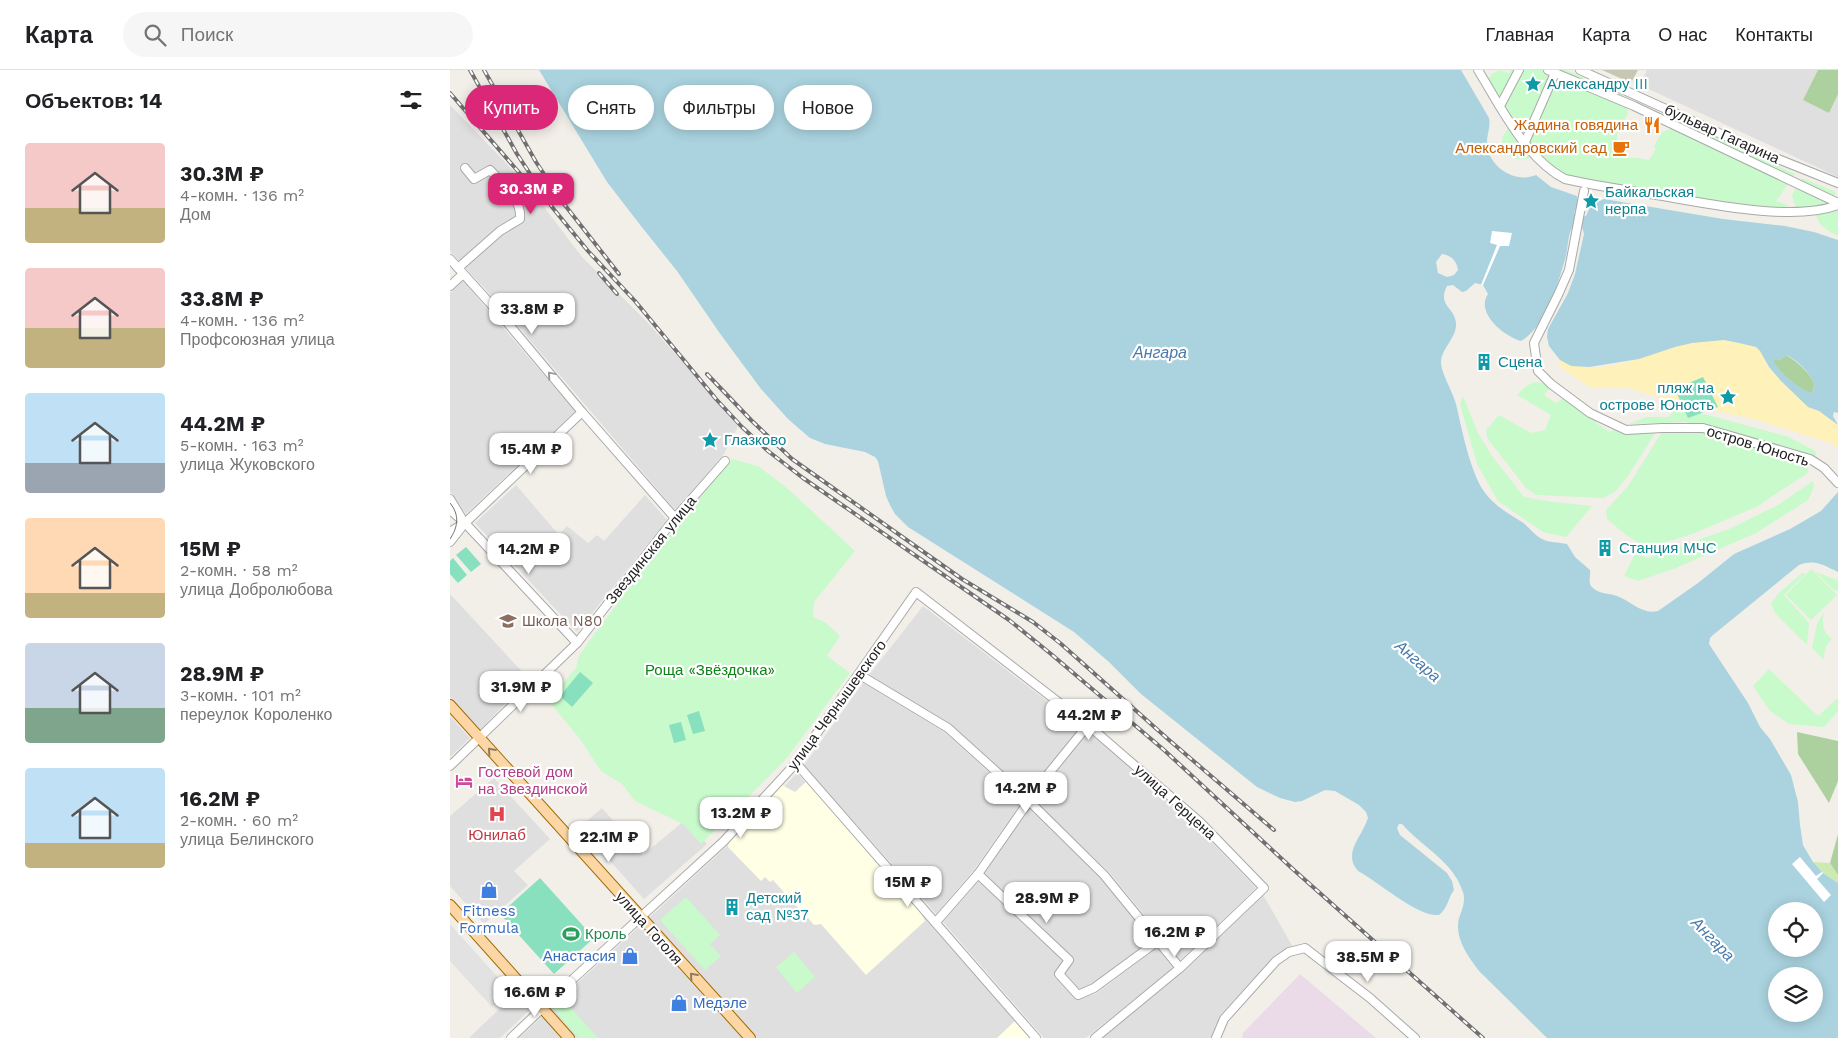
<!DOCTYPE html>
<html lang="ru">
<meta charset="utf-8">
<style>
:root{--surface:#fff;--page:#f6f6f6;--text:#202124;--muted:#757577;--line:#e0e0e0;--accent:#db2777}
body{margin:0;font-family:"Work Sans",sans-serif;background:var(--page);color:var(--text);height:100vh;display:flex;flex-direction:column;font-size:19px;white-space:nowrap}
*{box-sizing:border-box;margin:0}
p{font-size:16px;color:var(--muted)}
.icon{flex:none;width:28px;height:28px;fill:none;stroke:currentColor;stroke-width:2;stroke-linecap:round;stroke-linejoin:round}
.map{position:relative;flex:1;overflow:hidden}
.sheet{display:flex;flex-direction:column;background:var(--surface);width:450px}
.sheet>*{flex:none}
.banner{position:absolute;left:15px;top:15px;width:475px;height:45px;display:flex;gap:10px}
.tools{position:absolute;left:1318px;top:832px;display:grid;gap:10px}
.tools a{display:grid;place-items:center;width:55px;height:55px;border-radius:50%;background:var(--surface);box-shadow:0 2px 12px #0003;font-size:25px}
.price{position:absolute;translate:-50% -42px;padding:0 11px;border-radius:10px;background:#fff;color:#222;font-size:16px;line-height:32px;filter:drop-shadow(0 1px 2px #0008)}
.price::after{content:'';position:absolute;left:50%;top:30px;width:15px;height:11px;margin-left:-8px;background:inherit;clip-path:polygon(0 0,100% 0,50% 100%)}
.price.current{background:var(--accent);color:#fff}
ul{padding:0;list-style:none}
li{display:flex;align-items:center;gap:15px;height:125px;padding:0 25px}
li span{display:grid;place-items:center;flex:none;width:140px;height:100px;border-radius:5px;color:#555}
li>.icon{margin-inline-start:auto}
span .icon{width:60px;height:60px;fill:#fffc;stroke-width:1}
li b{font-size:21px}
h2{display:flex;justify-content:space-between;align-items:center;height:60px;padding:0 25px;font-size:21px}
.tag{padding:0 18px;border-radius:22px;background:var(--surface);box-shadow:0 2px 12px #0003;font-size:18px;line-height:45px}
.tag.current{background:var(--accent);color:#fff}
header{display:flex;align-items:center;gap:30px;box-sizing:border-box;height:70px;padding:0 25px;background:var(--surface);border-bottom:1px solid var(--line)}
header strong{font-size:24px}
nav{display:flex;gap:28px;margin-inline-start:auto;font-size:18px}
.search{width:350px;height:45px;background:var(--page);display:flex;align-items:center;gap:12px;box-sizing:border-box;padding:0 18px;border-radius:28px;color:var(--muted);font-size:19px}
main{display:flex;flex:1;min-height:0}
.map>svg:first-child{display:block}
</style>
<header>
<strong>Карта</strong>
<div class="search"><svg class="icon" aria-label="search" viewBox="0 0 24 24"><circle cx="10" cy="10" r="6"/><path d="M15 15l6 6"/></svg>Поиск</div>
<nav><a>Главная</a><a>Карта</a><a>О нас</a><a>Контакты</a></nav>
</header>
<main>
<section class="sheet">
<h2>Объектов: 14<svg class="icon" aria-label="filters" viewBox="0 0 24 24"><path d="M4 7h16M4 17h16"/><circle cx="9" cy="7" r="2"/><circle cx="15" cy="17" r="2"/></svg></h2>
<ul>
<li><span style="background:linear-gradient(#f6c9c9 65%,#c2b280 0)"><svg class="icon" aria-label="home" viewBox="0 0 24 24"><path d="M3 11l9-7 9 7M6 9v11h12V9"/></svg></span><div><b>30.3M ₽</b><p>4-комн. · 136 m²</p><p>Дом</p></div></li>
<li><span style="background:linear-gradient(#f6c9c9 60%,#c2b280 0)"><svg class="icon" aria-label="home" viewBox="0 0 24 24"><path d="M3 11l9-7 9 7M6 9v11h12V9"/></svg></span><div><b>33.8M ₽</b><p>4-комн. · 136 m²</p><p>Профсоюзная улица</p></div></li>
<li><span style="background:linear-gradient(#bfe0f5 70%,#9aa5b1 0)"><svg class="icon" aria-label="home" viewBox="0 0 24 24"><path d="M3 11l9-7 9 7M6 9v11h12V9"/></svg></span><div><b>44.2M ₽</b><p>5-комн. · 163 m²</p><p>улица Жуковского</p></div></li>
<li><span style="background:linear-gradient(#ffd9b3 75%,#c2b280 0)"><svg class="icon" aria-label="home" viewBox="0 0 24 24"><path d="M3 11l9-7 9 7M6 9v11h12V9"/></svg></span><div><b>15M ₽</b><p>2-комн. · 58 m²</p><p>улица Добролюбова</p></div></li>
<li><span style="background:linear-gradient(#c9d6e8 65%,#7fa58c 0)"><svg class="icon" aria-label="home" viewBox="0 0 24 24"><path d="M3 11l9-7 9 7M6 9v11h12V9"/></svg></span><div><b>28.9M ₽</b><p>3-комн. · 101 m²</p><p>переулок Короленко</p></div></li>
<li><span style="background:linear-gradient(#bfe0f5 75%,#c2b280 0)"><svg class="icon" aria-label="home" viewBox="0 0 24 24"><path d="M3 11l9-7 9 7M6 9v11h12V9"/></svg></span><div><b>16.2M ₽</b><p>2-комн. · 60 m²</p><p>улица Белинского</p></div></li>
</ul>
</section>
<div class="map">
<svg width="1388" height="968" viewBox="0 0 1388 968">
<rect width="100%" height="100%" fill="#f2efe9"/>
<g fill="#e0dfdf">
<path d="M1197,0h191v107l-198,-92z"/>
<path d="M0,35l78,81 54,71 67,67 89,102 -14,28 -49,56 -176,-206 -49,-53z"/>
<path d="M13,211l112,130 -109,103 -16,-23v-198z"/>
<path d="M66,415l43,50 8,-9 21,17 9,-8 7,6 41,-46 22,25 -90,112 -102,-109z"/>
<path d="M0,524l79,85 -49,51 -30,-33z"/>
<path d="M473,536l158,121 -52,67 -78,-70 -82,-49z"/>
<path d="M413,613l81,49 78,70 -49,69 -37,43 -132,-149z"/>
<path d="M0,646l20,22 -20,19z"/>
<path d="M639,659l107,97 60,62 -75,72 -72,-88 -76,-72z"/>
<path d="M347,703l218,248 16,17h-274l-109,-119 79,-73z"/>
<path d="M44,708l56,61 -36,32 14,14 -44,39 -34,-38v-70z"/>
<path d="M578,737l73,72 52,62 -57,43 -18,11 -17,-22 10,-12 -90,-87z"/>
<path d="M152,738l41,47 42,-35 22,24 -63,55 -64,-72z"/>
<path d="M528,812l88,77 -12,17 23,24 20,-7 60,-45 16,20 -87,70h-42l-101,-116z"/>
<path d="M811,821l33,58 -66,72 -7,17h-120l80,-69z"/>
<path d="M190,856l102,112h-166l-26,-30z"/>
<path d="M70,919l15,16 -35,33h-31z"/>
<path d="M93,946l19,22h-43z"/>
</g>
<path fill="#ebdbe8" d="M850,904l76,64h-134l1,-5z"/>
<g fill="#ffffe5">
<path d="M358,710l110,127 7,14 -59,54 -45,-51 -7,1 -6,-7 -3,2 -6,-8 1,-2 -27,-30 -3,2 -5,-5 -4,4 -33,-34 1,-6 53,-56 13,7z"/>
<path d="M565,951l16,17h-34z"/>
</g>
<path fill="#c7c7b4" d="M1152,0h36l-7,13z"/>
<path fill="#cdebb0" d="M1363,792l17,1 8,12v8l-15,-10z"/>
<g fill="#add19e">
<path d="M1368,0h20v24l-9,19 -26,-13z"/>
<path d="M1336,285c13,8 22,16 29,29l-3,9c-9,0 -38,-24 -39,-33h7z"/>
<path d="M1347,662l41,9v40l-9,22 -31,-49z"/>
<path d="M1388,764v41l-8,-12z"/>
</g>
<path fill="#fff1ba" d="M1261,270h13l32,7 4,4 9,16 12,14 27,26 11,4 19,14v24l-7,-6 -81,-25 -76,-16 -49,-15h-36l-30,-21 1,-6c35,18 78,-2 113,-13 13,-4 25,-5 38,-7z"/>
<g fill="#c8facc">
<path d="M1050,0l9,3 2,-3h55l57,25 5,18c-10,20 -17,24 -4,45h14l11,2 7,-11 -2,-3 8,-14 24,-9 109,51 -19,27 11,4 3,5 -34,-3 -98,-13 -92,-18 -34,-19c-23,10 -41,-14 -22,-30l-16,-23 4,-8 -11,-16 5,-6z"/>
<path d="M1352,108l34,14 -5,13 -31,4 -6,-5 -2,-9z"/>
<path d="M1388,140v26c-10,-5 -20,-10 -22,-22z"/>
<path d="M1084,312l10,1 6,5 -6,7 12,8 7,-5 34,22 -1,3 14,9 5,-3 37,2 2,4 -26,41 -13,16 -12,6 -67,-3 -10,-7 -39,-50 -1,-8 13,-15 32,18 14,-3 6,-15 -34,-20 8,-8z"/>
<path d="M1013,326l15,37 14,23 32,41 29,5 39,4 -26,31 -23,-5 -45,-31 -21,-37 -17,-60z"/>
<path d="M1224,340l34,5 81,22 26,14 2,6 -69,-20 -62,-15 -57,2 17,-7h23z"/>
<path d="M1245,361l102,24c7,5 13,9 11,18l-52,34 -64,27 -45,14 -21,-13 -19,-16 -1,-9 22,-24 34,-54z"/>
<path d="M282,389l26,7 29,22 68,63 -41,51 -1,15 13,6 14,13 -13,20 23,17 -64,86 -85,85 -18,-20 -48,-23 -13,-17 -21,-13 -21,-32 -29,-35 2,-9 23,-27 3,-12 11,-16 71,-95z"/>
<path d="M1363,411l1,6 -6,13 -52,33 -80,35 -38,13 -14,-5 11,-22 13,4 81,-29 49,-24z"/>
<path d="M1361,499l26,26 -26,25 -25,-25z"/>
<path d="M1365,502l23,8v10l-3,1z"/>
<path d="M1352,503h4l-22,22 25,28 -2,22 -32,-32 -4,-9 6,-9z"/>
<path d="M1374,542c-2,12 -2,20 8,27 -7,6 -8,13 -8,21l-12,-12 5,-24z"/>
<path d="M1319,599l49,47 20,-18v13l-14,16 -35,-3 -19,-13 -17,-25z"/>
<path d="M236,827l34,38 -10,9 11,12 -16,14 -45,-50z"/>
<path d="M344,882l21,25 -18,16 -21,-26z"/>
<path d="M113,929l35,39h-20l-25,-30z"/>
</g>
<g fill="#88e0be">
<path d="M1253,307l15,30 -30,11 -13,-29z"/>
<path d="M16,477l15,17 -10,8 -15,-17z"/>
<path d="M3,488l14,17 -9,8 -8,-9v-13z"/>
<path d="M130,602l13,11 -21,24 -12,-11z"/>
<path d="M249,641l6,20 -12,3 -6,-19z"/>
<path d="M231,652l5,18 -12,3 -5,-18z"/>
<path d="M90,808l54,60 -40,36 -54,-60z"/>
</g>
<path fill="#e2e2e2" d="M0,854l60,67 -18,16 -42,-46z"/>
<path fill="#aad3df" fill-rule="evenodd" d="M89,0h922l28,48c2,10 -3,18 -2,28 3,21 28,38 49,29l15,12 26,9 1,9 -4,7 3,4h9l5,-11 13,-6 119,20 62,7 29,6 24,8v173l-4,-1 -1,4 5,9 -19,-14 -11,-4 -27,-26 -12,-14 -9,-16 -4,-4 -17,-4 -15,-3 -32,3 -17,4 -36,12 -50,8 -18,-1 -11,-6 -11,-14 -2,-9 1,-8 20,-36 7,-19 9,-40 -2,-7 -9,-1c-5,7 -5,21 -7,30 -7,25 -21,72 -45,85 -17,-5 -46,-28 -33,-47l-5,-9 -8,-2 -9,8 -4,1 -9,-7 -6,1c-10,20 8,21 9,37 1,15 -14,24 -15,39 0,11 12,30 15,42 6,25 14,70 30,90 9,12 23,20 36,28 7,5 12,13 20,17 7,4 17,3 25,5l8,13 15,13c1,5 -2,11 1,16 6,8 18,7 26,10 14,5 25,19 41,15l40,-28 36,-29 56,-25 31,-18 17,-19v80c-15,-7 -23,-13 -39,-7l-86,70 -3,3 -1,6 39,59 12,24 10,12 21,36 7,27 2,23 3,20 10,17 10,11 15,10v155h-291l-68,-67c-11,-15 -25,-33 -20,-53 3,-8 7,-17 4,-26 -10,-31 -41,-45 -61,-68h-3l-2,4 3,7 47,38 5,8 2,9c-6,8 -6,18 -15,25 -22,2 -60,-33 -81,-44 -16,-18 4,-34 10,-53l-2,-6 -7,-7 -24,-14 -10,-1 -23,11 -7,1 -15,-4 -23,-11 -116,-93 -32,-32 -35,-30 -166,-105 -13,-13 -5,-9 -4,-9 -8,-35 -3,-4 -10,-5 -40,-8 -15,-6 -22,-19 -27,-30 -40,-54 -44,-64 -36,-45 -34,-44zM992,184c9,1 15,7 16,16l-4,5 -7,2 -9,-4 -2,-11zM1336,285c13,6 22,16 29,29l-3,9c-9,0 -36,-23 -39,-33h7zM1326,841h38v38h-38zM1326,906h38v38h-38z"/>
<g fill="#fff">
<path d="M1042,161l20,2 -3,13h-9l-17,39h-2l16,-40 -7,-2z"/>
<path d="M1350,787l16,19 6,-4 1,1 -6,6 14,16 -7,7 -32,-38z"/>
</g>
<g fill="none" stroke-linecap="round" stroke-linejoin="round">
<g stroke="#a9a9a9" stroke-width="10">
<g id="minor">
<path d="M1028,0c22,36 48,89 87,109 32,7 65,12 98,17 46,8 132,26 175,9"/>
<path d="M1098,0l86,36 204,97"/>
<path d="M1130,0l183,83 75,30"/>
<path d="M1050,36l19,-36"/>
<path d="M1075,72l30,-69"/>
<path d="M1134,121l-15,79 -11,25 -24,48 4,28 13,13 39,29 36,17 36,-2h41l107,31 14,9 14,15"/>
<path d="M0,189l56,62 76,91 93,106"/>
<path d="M8,198l42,-37 20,-12c2,-20 -17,-35 -30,-49l-16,9 -9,-11"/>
<path d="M0,216l13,-12"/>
<path d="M0,429l11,18"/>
<path d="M0,440l15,13 112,120"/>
<path d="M0,462l11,-7"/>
<path d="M0,472l15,-19 117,-111"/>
<path d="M410,605l88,53 81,73 75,74 76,93"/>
<path d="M346,693l240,275"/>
<path d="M0,696l127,-123 98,-125 50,-57"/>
<path d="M528,804l91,86 -10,14 19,21 16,-7 64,-47"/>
<path d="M486,852l42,-48 67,-96 43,-53"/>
<path d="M61,968l63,-60 150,-137 72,-78 120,-171 172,133 112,97 64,66 -84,80 -85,70"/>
<path d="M766,968l8,-19 52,-58 13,-9 16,-4 65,50 45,40"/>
</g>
</g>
<g stroke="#a06b00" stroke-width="12">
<g id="major">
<path d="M0,635l300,333"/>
<path d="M0,835l119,133"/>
</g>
</g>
<use href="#minor" stroke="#fff" stroke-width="8"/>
<use href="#major" stroke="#fcd6a4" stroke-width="10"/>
<path stroke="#707070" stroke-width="1" d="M0,433c10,12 8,24 0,36"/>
<g stroke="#707070" stroke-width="4">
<g id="rail">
<path d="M20,0l47,84 35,53 36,44 47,50 81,98 26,28 26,24 35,27 206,142 42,34 113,96 131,121 188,167"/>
<path d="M34,0l52,92 28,42 55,70"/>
<path d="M0,23l79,91"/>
<path d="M149,203l18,21"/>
<path d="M257,304l44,46 41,39 170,120 71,43 27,21 109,97 105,90"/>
</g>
</g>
<use href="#rail" stroke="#fff" stroke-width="2" stroke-dasharray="5.5" stroke-linecap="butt"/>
</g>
<defs><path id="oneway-chevron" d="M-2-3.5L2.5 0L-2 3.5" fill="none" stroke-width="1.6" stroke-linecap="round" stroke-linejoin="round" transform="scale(1.25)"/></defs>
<use stroke="#9c9c9c" href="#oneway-chevron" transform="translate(101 305) rotate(-130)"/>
<g stroke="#8f7c63">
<use href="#oneway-chevron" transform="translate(41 681) rotate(-132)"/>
<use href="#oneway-chevron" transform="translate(243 906) rotate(-132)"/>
</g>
<defs>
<g id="sight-bare" transform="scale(1.35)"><path d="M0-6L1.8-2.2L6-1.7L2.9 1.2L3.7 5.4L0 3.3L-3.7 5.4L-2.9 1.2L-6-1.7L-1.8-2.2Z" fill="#0f9aa8" stroke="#fff" stroke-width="2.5" paint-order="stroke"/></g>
<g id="restaurant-bare" transform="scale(1.35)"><path d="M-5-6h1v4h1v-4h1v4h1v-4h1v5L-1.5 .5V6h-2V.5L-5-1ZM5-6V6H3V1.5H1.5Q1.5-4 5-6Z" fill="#e8710a" stroke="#fff" stroke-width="2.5" paint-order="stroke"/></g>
<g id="cafe-bare" transform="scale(1.35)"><path d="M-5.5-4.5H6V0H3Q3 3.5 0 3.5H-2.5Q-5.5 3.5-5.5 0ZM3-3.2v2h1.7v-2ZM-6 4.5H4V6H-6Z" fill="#e8710a" stroke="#fff" stroke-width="2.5" paint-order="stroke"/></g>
<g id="building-bare" transform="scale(1.35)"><path d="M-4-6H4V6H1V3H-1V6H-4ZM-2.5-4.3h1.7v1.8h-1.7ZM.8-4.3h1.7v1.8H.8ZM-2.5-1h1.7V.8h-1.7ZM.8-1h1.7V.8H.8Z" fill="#0f9aa8" stroke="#fff" stroke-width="2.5" paint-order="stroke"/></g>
<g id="school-bare" transform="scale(1.35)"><path d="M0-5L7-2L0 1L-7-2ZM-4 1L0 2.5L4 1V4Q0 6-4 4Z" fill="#8d6e63" stroke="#fff" stroke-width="2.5" paint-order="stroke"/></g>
<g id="hotel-bare" transform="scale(1.35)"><path d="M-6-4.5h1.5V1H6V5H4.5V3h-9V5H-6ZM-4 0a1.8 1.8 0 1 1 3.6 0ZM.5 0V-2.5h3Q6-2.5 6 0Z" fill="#d1479c" stroke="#fff" stroke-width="2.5" paint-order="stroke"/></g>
<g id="hospital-bare" transform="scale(1.35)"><path d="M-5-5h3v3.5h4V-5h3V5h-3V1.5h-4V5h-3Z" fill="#e0444e" stroke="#fff" stroke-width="2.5" paint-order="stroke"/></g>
<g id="shop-bare" transform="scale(1.35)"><path d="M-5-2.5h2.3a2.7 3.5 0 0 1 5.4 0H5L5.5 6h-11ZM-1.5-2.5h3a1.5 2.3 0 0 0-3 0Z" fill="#3f7fe0" stroke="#fff" stroke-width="2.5" paint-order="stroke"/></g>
<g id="stadium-bare" transform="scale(1.35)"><path d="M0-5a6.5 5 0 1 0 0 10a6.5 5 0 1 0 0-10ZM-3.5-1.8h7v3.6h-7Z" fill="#2e9e5b" stroke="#fff" stroke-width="2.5" paint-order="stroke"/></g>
</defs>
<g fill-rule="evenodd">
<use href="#sight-bare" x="1083" y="14"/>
<use href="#restaurant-bare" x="1202" y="55"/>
<use href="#cafe-bare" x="1171" y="78"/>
<use href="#sight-bare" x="1141" y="131"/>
<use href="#building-bare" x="1034" y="292"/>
<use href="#sight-bare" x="1278" y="327"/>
<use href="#sight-bare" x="260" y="370"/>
<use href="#building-bare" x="1155" y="478"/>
<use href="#school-bare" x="58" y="551"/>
<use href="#hotel-bare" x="14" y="711"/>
<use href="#hospital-bare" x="47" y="744"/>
<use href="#shop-bare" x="39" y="820"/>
<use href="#building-bare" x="282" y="837"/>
<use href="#stadium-bare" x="121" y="864"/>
<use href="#shop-bare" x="180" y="886"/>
<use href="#shop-bare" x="229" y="933"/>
</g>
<g text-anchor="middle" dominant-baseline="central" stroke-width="4.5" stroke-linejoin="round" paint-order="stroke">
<g font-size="15" fill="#0d838f" stroke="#fff" text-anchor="start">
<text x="1097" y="14">Александру III</text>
<text x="1155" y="122">Байкальская<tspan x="1155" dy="17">нерпа</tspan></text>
<text x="1048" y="292">Сцена</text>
<text x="1264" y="318" text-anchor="end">пляж на<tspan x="1264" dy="17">острове Юность</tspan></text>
<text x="274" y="370">Глазково</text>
<text x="1169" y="478">Станция МЧС</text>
<text x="296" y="828">Детский<tspan x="296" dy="17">сад №37</tspan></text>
</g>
<g font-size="15" fill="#c56008" stroke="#fff" text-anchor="end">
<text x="1188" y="55">Жадина говядина</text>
<text x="1157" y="78">Александровский сад</text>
</g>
<g font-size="15" fill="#222" stroke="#fff">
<text transform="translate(1272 64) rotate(24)">бульвар Гагарина</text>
<text transform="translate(1308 376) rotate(17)">остров Юность</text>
<text transform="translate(201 480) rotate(-51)">Звездинская улица</text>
<text transform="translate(387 635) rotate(-54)">улица Чернышевского</text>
<text transform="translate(725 732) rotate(42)">улица Герцена</text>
<text transform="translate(199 858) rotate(48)">улица Гоголя</text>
</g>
<g font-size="15" fill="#785e54" stroke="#fff" text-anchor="start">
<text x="72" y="551">Школа N80</text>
</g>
<g font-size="15" fill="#0c8416" stroke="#fff">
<text x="260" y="600">Роща «Звёздочка»</text>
</g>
<g font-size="15" fill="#b23c85" stroke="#fff" text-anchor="start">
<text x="28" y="702">Гостевой дом<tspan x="28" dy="17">на Звездинской</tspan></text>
</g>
<g font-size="15" fill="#be3a42" stroke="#fff">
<text x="47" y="765">Юнилаб</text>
</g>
<g font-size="15" fill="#366cbe" stroke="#fff">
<text x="39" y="841">Fitness<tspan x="39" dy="17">Formula</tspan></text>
<text x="166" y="886" text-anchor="end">Анастасия</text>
<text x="243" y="933" text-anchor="start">Медэле</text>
</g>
<g font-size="15" fill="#27864d" stroke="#fff" text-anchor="start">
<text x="135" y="864">Кроль</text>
</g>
<g font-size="16" font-style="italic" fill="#4a7aab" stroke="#fff">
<text x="710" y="282">Ангара</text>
<text transform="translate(968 591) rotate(41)">Ангара</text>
<text transform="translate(1263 869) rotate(46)">Ангара</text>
</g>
</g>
</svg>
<div class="tools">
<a><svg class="icon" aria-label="locate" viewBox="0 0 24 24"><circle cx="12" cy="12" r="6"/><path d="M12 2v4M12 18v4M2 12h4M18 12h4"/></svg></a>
<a><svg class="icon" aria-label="layers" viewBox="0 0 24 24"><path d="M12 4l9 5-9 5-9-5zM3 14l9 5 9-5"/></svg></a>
</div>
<b class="price current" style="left:81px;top:145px">30.3M ₽</b>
<b class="price" style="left:82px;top:265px">33.8M ₽</b>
<b class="price" style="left:81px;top:405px">15.4M ₽</b>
<b class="price" style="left:79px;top:505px">14.2M ₽</b>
<b class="price" style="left:71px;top:643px">31.9M ₽</b>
<b class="price" style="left:639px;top:671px">44.2M ₽</b>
<b class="price" style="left:576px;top:744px">14.2M ₽</b>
<b class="price" style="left:291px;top:769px">13.2M ₽</b>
<b class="price" style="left:159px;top:793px">22.1M ₽</b>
<b class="price" style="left:458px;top:838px">15M ₽</b>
<b class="price" style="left:597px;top:854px">28.9M ₽</b>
<b class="price" style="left:725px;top:888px">16.2M ₽</b>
<b class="price" style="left:918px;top:913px">38.5M ₽</b>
<b class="price" style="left:85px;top:948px">16.6M ₽</b>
<div class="banner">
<a class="tag current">Купить</a>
<a class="tag">Снять</a>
<a class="tag">Фильтры</a>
<a class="tag">Новое</a>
</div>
</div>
</main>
